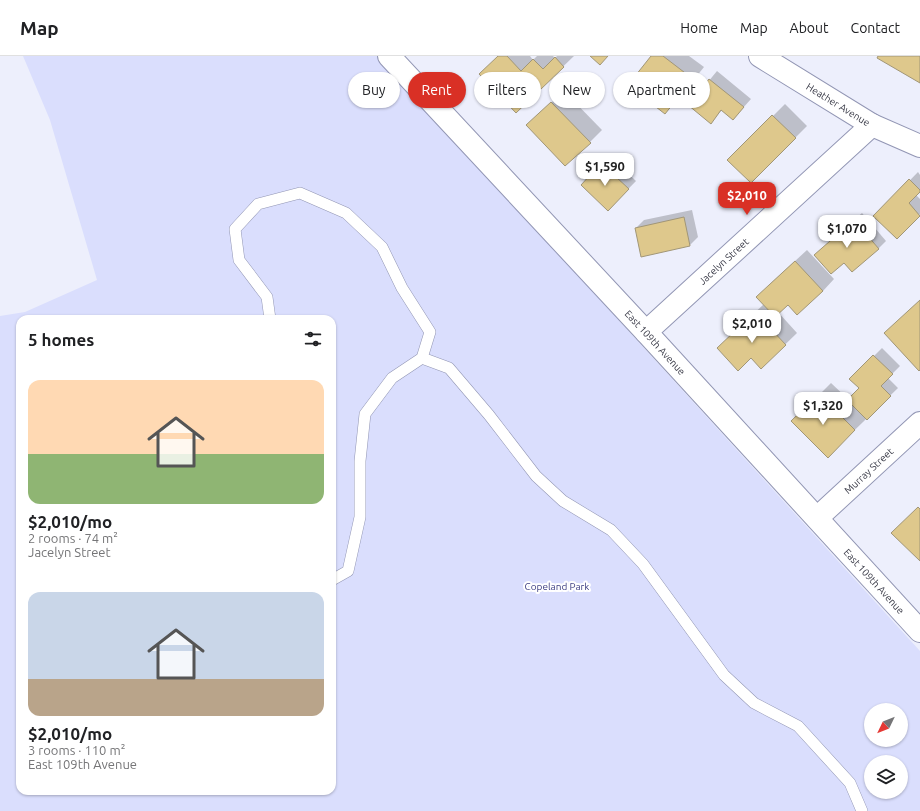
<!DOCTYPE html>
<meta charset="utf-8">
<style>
:root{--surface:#fff;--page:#f2f2f2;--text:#202124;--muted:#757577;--line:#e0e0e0;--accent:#d93025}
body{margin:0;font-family:Ubuntu,sans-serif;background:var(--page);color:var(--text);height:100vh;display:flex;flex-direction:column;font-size:15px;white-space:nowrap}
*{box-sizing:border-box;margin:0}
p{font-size:13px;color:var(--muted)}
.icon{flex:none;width:22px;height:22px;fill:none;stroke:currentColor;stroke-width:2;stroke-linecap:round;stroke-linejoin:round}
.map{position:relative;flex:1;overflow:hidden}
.side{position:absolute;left:16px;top:259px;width:320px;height:480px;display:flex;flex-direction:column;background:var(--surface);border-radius:12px;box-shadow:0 1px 3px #0004}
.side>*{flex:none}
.hud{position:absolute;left:348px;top:16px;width:380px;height:36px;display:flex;gap:8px}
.needle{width:26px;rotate:227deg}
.fabs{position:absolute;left:864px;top:647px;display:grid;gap:8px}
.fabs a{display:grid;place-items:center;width:44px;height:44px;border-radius:50%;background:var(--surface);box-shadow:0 1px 3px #0004;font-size:20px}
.price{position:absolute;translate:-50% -34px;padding:0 9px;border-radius:8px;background:#fff;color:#222;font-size:13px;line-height:26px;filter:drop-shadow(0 1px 2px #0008)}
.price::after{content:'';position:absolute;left:50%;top:24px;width:12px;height:9px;margin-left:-6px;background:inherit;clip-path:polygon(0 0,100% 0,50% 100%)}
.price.on{background:var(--accent);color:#fff}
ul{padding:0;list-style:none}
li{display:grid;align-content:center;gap:8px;height:212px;padding:0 12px}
li span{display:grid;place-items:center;height:124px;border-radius:12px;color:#555}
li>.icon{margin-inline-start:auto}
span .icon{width:72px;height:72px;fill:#fffc;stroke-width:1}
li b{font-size:17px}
h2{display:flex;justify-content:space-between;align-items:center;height:48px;padding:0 12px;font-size:17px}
.tag{padding:0 14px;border-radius:18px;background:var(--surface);box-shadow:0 1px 3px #0004;font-size:14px;line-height:36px}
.tag.on{background:var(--accent);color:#fff}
header{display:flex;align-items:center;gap:24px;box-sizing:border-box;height:56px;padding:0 20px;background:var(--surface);border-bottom:1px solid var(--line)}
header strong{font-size:19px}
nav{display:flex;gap:22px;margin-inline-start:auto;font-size:14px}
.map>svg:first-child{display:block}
</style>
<header>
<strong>Map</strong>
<nav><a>Home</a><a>Map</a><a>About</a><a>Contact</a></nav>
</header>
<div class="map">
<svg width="920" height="755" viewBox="0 0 920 755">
<rect width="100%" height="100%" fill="#edeffc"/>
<path fill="#dadefd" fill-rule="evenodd" d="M23,0h355l542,595v160h-920v-495l25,-4 72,-32 -47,-160zM20,263h312v472h-312zM871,654h30v30h-30zM871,706h30v30h-30z"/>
<g fill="#0003">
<path d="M498,0h32l3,4 4,-4h16l2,2 2,-2h17l-58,56z"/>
<path d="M652,0h37l15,11 -27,34 -12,12z"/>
<path d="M717,15l34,28 -18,20 -11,-9 -11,12 -22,-17z"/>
<path d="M564,35l38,39 -12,12 -51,-28z"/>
<path d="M785,48l22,22 -56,56 -22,-22z"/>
<path d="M610,100l26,25 -28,29 -26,-25z"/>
<path d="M918,116l2,3v16l-4,4 4,4v15l-23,24 -22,-22z"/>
<path d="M692,154l6,27 -8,8 -48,11 -6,-28 8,-8z"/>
<path d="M862,157l24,28 -8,8 -34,12 -29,-6z"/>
<path d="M807,194l27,29 -11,12 -35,13 -10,8 19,21 -36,35 -31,-32 34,-32 5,-19z"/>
<path d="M882,292l18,18 -12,12 10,10 -70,68 -35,-35 38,-38 18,17 12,-12 -10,-9z"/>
</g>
<g fill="#dec88c" stroke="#a19677">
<path d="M498,0h9l14,15 12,-12 10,10 12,-12 9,10 -48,46 -37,-39z"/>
<path d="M590,0h18l-8,9z"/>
<path d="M651,0h12l30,23 -28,35 -37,-29z"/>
<path d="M878,0h42v27l-43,-25z"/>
<path d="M709,23l35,28 -11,13 -12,-10 -10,14 -23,-19z"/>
<path d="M551,46l40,41 -26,23 -39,-41z"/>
<path d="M772,59l24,23 -45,45 -24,-23z"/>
<path d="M601,107l28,26 -21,22 -27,-26z"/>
<path d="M909,123l11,11v2l-11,11 11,13 -23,23 -24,-23z"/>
<path d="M684,161l6,29 -49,11 -6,-29z"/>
<path d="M854,164l25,29 -27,23 -8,-9 -13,11 -17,-19z"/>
<path d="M795,205l28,30 -26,24 -9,-10 -13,12 -19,-20z"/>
<path d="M920,244v70l-1,1 -35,-38z"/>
<path d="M755,256l31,33 -25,24 -10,-11 -13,13 -21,-23z"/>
<path d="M873,299l20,19 -12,12 10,10 -24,24 -20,-20 12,-12 -10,-9z"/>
<path d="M819,338l36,36 -27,28 -37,-37z"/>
<path d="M918,451l2,2v52l-29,-28z"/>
</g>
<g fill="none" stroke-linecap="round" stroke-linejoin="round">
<g stroke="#9296b4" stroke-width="12">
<g id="lane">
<path d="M270,263l-3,-22 -28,-37 -4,-31 23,-25 42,-11 46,20 36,34 20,41 28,44 -8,26 -30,20 -27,36 -5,47v56l-12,54 -16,9"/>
<path d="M422,302l27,10 40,47 47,61 27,25 48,29 32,34 81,111 30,28 44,23 52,57 12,28"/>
</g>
</g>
<g stroke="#9296b4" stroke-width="24">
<g id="street">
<path id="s1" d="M760,0l112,69 48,21"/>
<path id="s2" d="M646,276l226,-207"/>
<path id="s3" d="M817,462l103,-95"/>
</g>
</g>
<g stroke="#9296b4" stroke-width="24">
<g id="secondary">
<path id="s4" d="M389,0l257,276 274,299"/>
</g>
</g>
<use href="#lane" stroke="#fff" stroke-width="11"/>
<use href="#street" stroke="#fff" stroke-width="22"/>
<use href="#secondary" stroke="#fff" stroke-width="22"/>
</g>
<g text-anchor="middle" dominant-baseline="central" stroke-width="4" stroke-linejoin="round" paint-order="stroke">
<g font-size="10" fill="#383946" stroke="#fff">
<text stroke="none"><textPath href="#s1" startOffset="92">Heather Avenue</textPath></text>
<text stroke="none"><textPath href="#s2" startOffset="105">Jacelyn Street</textPath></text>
<text stroke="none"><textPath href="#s4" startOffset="391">East 109th Avenue</textPath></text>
<text stroke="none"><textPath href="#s3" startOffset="70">Murray Street</textPath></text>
<text stroke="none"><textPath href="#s4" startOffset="715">East 109th Avenue</textPath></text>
</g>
<g font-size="10" fill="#3b3c80" stroke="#fff">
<text x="557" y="530">Copeland Park</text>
</g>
</g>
</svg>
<div class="fabs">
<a><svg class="needle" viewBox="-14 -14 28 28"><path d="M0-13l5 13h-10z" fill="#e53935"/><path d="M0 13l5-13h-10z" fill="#757577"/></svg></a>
<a><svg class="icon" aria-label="layers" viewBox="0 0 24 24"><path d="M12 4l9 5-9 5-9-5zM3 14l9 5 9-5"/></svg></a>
</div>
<b class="price" style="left:605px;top:131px">$1,590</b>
<b class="price on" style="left:747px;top:160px">$2,010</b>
<b class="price" style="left:847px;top:193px">$1,070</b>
<b class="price" style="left:752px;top:288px">$2,010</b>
<b class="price" style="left:823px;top:370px">$1,320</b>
<div class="hud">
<a class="tag">Buy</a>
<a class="tag on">Rent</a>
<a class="tag">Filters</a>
<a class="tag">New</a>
<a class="tag">Apartment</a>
</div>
<section class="side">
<h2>5 homes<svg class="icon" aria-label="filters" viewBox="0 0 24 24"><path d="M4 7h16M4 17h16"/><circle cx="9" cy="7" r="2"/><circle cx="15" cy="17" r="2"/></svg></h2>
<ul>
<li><span style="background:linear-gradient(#ffd9b3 60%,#8fb573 0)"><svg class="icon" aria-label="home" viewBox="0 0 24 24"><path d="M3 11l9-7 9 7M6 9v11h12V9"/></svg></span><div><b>$2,010/mo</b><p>2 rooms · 74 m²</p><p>Jacelyn Street</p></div></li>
<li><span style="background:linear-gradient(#c9d6e8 70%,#b9a48a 0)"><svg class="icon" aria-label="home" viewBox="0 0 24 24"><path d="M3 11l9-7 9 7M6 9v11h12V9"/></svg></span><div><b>$2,010/mo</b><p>3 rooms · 110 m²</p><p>East 109th Avenue</p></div></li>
</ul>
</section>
</div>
